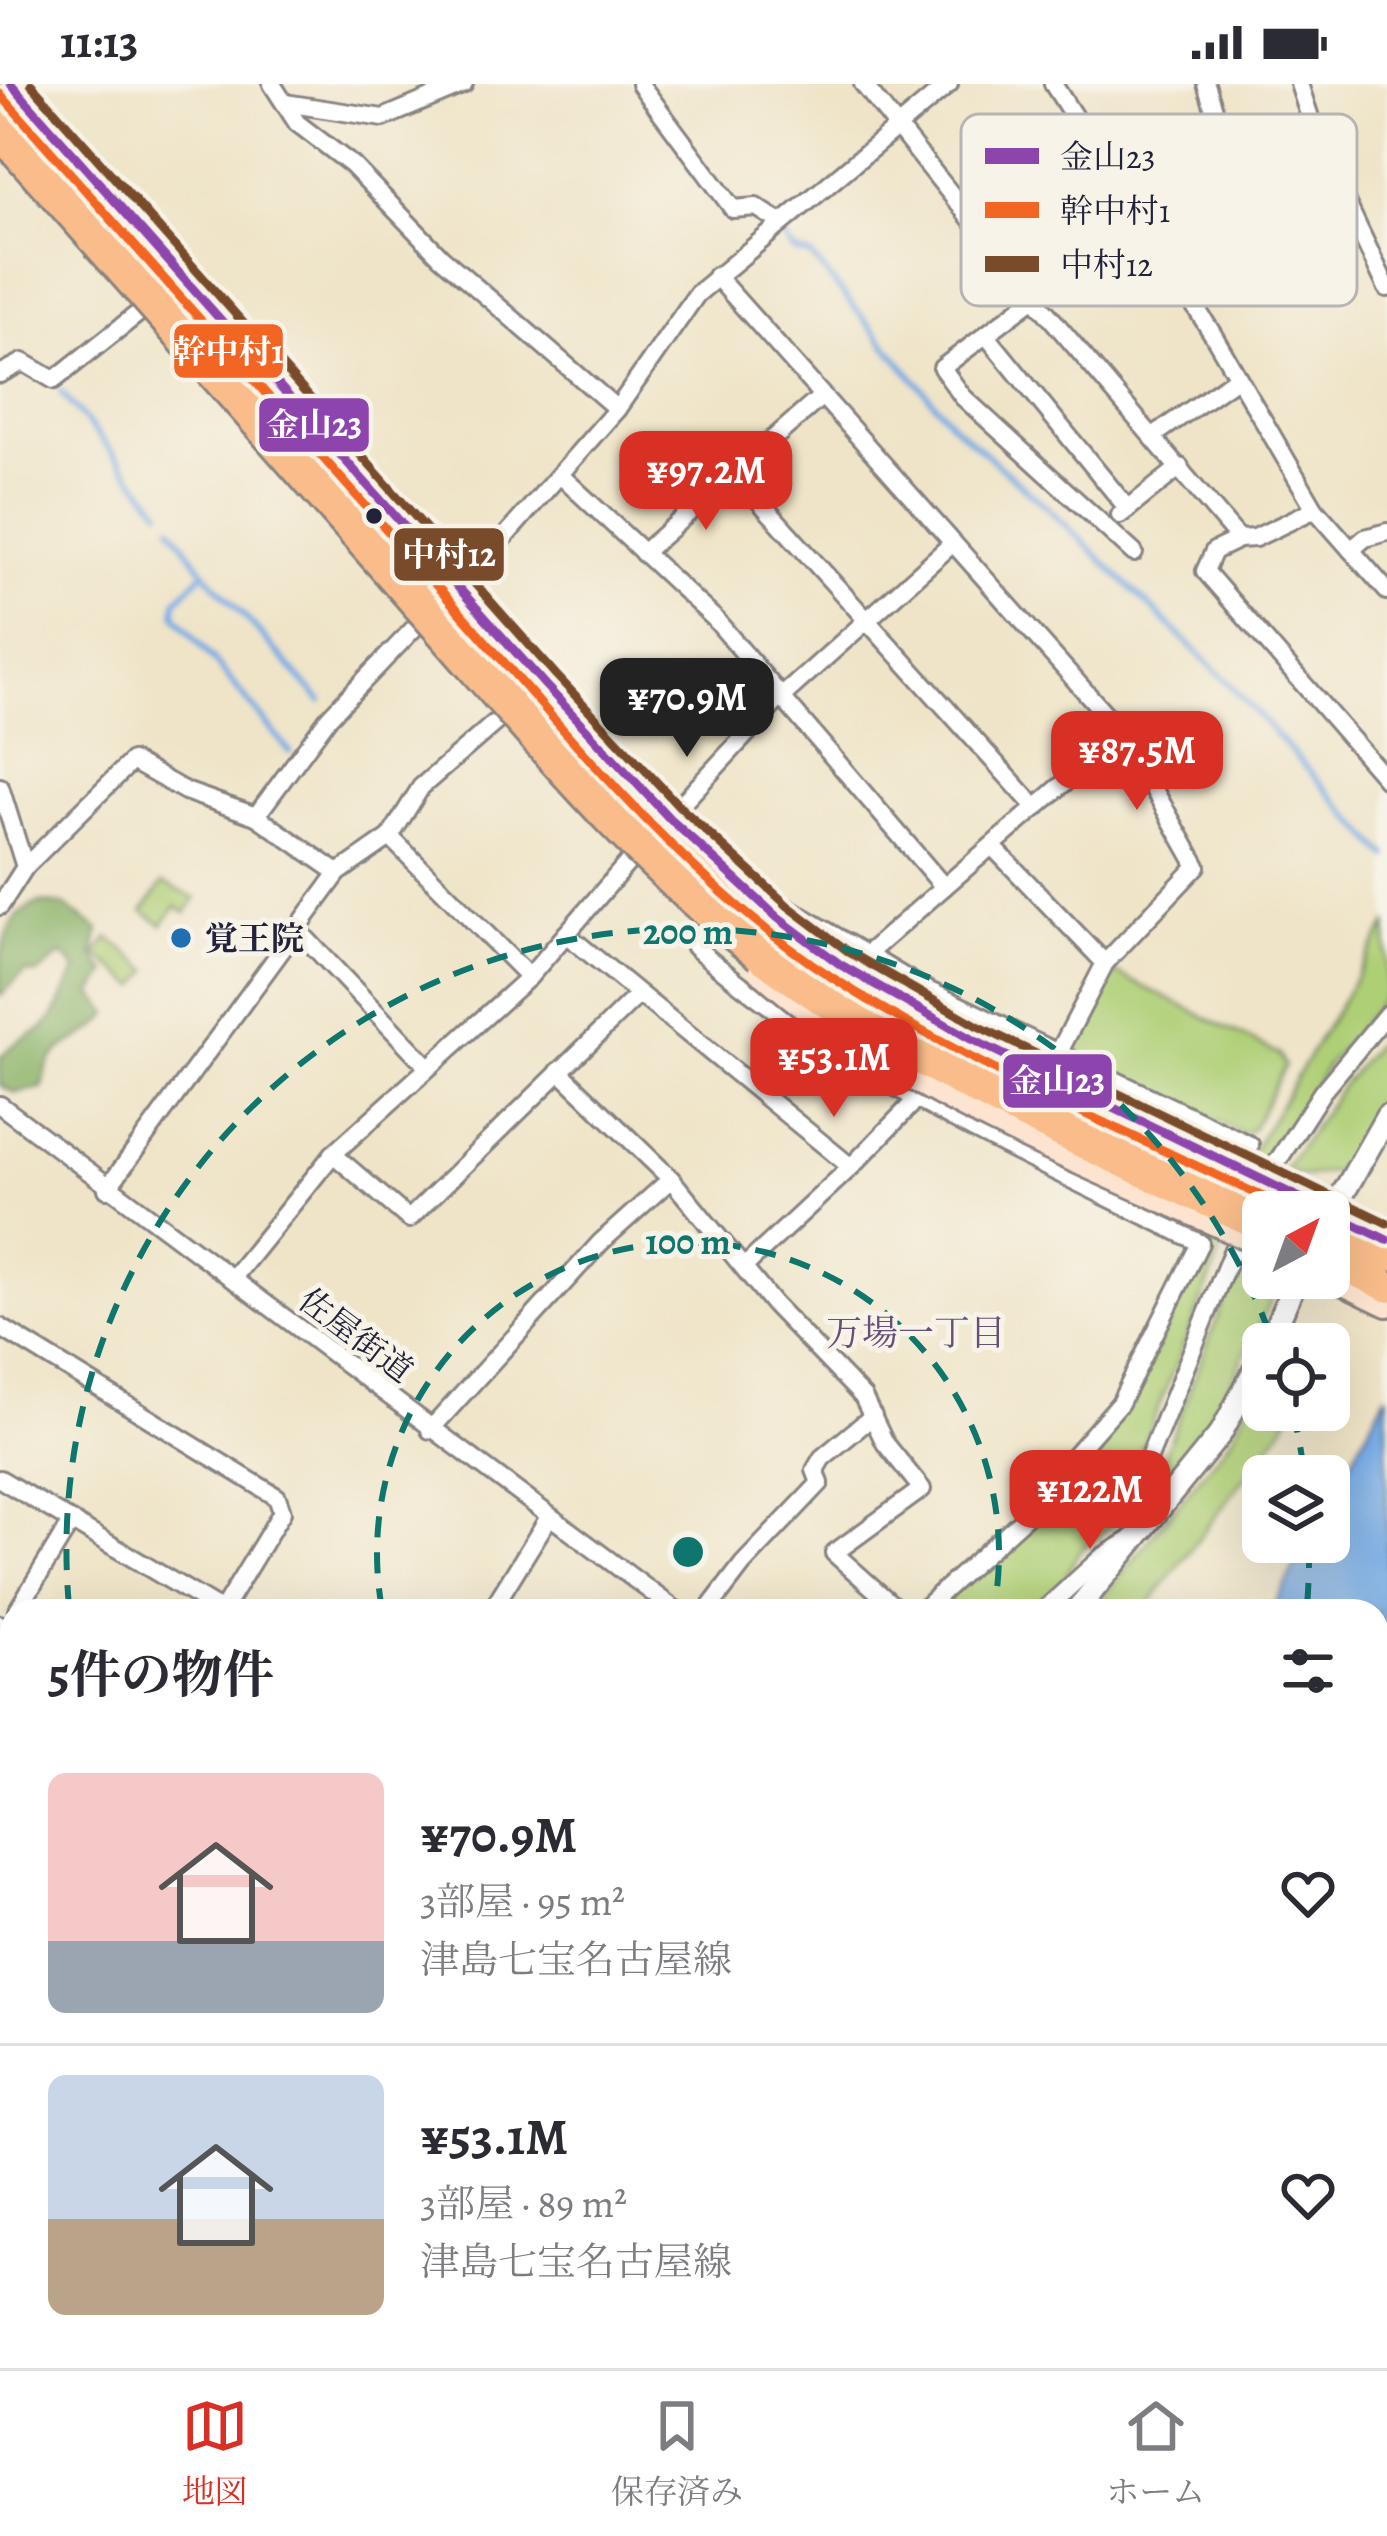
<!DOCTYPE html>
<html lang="ja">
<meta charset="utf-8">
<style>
:root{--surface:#fff;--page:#f2f2f3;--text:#2b2b33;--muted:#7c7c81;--line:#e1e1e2;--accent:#d93025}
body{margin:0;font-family:Alegreya,"Noto Serif JP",serif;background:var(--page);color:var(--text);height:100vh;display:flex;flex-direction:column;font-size:45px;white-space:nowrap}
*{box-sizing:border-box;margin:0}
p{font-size:39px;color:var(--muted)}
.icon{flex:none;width:66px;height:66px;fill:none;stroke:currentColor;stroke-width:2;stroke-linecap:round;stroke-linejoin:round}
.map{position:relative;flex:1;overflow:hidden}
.drawer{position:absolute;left:0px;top:1515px;width:1389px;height:771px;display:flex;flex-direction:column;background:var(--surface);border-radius:36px 36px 0 0;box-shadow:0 12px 48px #0002}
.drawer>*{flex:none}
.needle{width:78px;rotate:41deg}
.buttons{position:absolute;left:1242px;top:1107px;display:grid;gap:24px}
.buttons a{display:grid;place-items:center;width:108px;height:108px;border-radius:18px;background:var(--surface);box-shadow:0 12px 48px #0002;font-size:60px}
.price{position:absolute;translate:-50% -102px;padding:0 27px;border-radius:24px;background:var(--accent);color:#fff;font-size:39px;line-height:78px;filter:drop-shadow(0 3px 6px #0008)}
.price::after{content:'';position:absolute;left:50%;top:72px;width:36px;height:27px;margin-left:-18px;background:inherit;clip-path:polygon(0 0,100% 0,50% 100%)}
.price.selected{background:#222;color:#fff}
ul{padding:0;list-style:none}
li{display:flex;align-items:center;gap:36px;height:300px;padding:0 48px}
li+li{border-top:3px solid var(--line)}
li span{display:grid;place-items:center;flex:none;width:336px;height:240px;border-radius:18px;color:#555}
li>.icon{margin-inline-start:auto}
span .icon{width:144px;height:144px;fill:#fffc;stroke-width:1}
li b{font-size:51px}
h2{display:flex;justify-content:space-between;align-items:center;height:144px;padding:0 48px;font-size:51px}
.status{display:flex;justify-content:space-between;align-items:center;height:84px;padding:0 60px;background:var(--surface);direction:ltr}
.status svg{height:33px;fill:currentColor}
.tabs{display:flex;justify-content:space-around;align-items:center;height:168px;border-top:3px solid var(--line);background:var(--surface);font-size:33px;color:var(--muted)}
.tabs a{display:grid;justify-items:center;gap:6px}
.tabs .selected{color:var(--accent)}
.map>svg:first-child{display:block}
</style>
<div class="status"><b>11:13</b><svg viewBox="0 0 49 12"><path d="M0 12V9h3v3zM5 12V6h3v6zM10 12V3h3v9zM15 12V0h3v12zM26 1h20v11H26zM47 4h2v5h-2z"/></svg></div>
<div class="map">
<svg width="1387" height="2284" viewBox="0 0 1387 2284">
<rect width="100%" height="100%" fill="#f7f3e8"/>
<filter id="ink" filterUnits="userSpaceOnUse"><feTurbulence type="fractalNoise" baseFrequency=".00833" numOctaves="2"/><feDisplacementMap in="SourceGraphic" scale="24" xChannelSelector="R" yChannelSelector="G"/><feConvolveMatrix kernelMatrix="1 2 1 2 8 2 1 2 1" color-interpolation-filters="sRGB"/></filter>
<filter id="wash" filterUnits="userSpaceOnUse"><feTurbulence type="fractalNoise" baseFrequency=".004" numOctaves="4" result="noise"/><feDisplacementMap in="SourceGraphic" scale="48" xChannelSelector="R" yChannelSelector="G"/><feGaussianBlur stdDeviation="2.7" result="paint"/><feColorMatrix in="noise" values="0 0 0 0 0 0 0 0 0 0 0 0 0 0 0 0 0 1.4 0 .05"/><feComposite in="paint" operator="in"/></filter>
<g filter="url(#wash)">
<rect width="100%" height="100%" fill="#efe4c7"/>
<g fill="#afcf76" stroke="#687858" stroke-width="3">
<path d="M163,799l33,15 -10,15 -10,-7 -14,19 -19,-14z"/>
<path d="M1387,841v69l-61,73 -92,153 -124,307 -31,24 -16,31 -35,29h-96l194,-203 130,-263z"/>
<path d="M109,854l41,33 -13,16 -41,-33z"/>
<path d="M1116,889l163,81 6,12 -33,63 -9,5 -167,-83 -4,-10 34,-64z"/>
<path d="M1387,947v59l-47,81 -38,6 -17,-8 58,-85z"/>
<path d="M1241,1173l13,7 17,37 -53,108 -41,60 -9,1 -6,-9z"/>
<path d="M1263,1288v38h30l-10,17 -139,184h-52l141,-175z"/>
<path d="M0,1551l12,7v93l-12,-6z"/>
<path d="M0,1665l12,6v252l-12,-5z"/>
<path d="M1387,2060v224h-338l13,-10h315v-206z"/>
</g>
<path fill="#8bb267" stroke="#566a51" stroke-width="3" d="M40,819l23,2 36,25 -6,25 14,18 -15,20 17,20c-13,25 -52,27 -62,55 -2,6 -2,14 -5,20l-27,5 -15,-8v-27c14,-17 26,-19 40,-28 21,-14 24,-41 37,-60l-15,-16 -25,20 -12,-2 -25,24c0,-38 0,-81 40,-93z"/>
<g fill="#77abe4" stroke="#4c6690" stroke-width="3">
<path d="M1387,1310v750l-10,8v-541h-106l37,-69h21v-40z"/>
<path d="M0,1918l12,5v351h1050l-13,10h-1049z"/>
</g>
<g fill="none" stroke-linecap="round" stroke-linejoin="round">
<g stroke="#77abe4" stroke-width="6">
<path d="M782,151l12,16 17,5 144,171 95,83 174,168 163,178"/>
<path d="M61,308l100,118"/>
<path d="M171,442l33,46 117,129"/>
<path d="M204,488l-28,29 -1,13 115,138"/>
</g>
</g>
</g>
<g filter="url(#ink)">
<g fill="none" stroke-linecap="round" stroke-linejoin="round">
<g stroke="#888381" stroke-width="22">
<g id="minor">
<path d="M272,0l25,39 55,42 89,92 176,152"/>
<path d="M640,0l93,125 23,-2 24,15"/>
<path d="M863,0l171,214 205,241 16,-1 60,-29"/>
<path d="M1053,0l159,249 103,176 72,82"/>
<path d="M1206,0l27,85"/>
<path d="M1299,0l20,61 68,143"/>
<path d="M285,19l98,15 81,-34"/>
<path d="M716,192l406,457 75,133 -92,97 -46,89"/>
<path d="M1034,214l-92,70 21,29 171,156"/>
<path d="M986,251l142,174"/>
<path d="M0,290l23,-12 31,18 91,-72"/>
<path d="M822,312l-88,77 302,335"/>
<path d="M1153,352l85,-59"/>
<path d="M560,391l155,144 229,268 178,-154"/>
<path d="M1120,431l60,-48"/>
<path d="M1239,455l-25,12 -9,20 182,209"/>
<path d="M1351,466l14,-12 22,-6"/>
<path d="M643,469l91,-80"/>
<path d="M459,505l158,-180 80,-115 252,-210"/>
<path d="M0,703l25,80 -25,39"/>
<path d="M256,732l73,-99 92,-96"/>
<path d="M665,738l113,-122 175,-157"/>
<path d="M390,753l139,140"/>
<path d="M992,762l113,117"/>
<path d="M25,783l107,-106 53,30 71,25 82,57"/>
<path d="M723,785l198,118 329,158"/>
<path d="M703,836l-8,27c149,130 330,208 505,296l-80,160 -56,64 -19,32 -124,112"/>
<path d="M297,845l130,137"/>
<path d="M566,850l285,233 -105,98"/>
<path d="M865,872l79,-69"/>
<path d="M559,987l112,108 103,126 89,92 22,46 37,46 -88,64 65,58"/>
<path d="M0,1021l677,506"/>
<path d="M333,1070l76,65 228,-223"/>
<path d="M851,1083l65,-67"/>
<path d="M1261,1103l61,-95 65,-78"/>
<path d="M107,1105l231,-316 52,-36 31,-50 84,-73"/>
<path d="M232,1195l101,-125 196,-177 114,-132"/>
<path d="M0,1243l277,170 5,15 -60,99"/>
<path d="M430,1346l171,-188 70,-63"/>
<path d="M0,1395l222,132"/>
<path d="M17,1527l54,-89"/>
<path d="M491,1527l58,-94"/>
<path d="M707,1527l36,-47 77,-81 -5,-13 7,-12 51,-42"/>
<path d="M1043,1527l59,-54 43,-26 1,-66 96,-238"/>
<path d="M0,1540l12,7"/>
</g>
</g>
<g stroke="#888381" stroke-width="27">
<g id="tertiary">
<path d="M1332,1129l55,-97"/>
<path d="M1268,1260l29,-66"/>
<path d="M1076,1527l145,-178 42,-79"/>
<path d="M0,1654l12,6"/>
</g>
</g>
<g stroke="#888381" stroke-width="30">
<g id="secondary">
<path d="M64,60l481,541 134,142"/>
<path d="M1299,1113l64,31"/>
<path d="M1329,1192l58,28"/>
</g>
</g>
<g stroke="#888381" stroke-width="36">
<g id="motorway">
<path d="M1329,1144l58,28"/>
<path d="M1329,1174l58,28"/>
</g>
</g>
<use href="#minor" stroke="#fff" stroke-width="16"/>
<use href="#tertiary" stroke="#fff" stroke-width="21"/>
<use href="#secondary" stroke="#fde4d0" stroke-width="24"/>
<use href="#motorway" stroke="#f9bc8a" stroke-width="30"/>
<g stroke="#888381" stroke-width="30" stroke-linecap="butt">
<g id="secondary-bridge">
<path d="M761,887c143,126 332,194 502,274"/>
<path d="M941,939l358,174"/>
</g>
</g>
<g stroke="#888381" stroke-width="36" stroke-linecap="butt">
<g id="motorway-bridge">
<path d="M0,10c157,176 311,355 470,530 97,106 192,220 307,309 155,120 342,195 518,279"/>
<path d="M0,49c147,164 292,330 438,495 101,115 201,237 324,329 153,115 329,189 501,270"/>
</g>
</g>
<use href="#secondary-bridge" stroke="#fde4d0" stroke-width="24"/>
<use href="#motorway-bridge" stroke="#f9bc8a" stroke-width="30"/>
<g stroke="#f7f3e8" stroke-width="18">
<path id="bus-1" d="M11,0l534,601 124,133 109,100 63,47 130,74 416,201"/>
</g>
<g stroke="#f7f3e8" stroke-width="18">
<path id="bus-2" d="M0,10c153,172 306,344 458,516 114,128 230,274 375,368 144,93 308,160 462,234"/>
</g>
<g stroke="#f7f3e8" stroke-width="18">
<path id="bus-3" d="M31,0l525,591 124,132 108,99 61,46 129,74 409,197"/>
</g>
<use href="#bus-1" stroke="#8e44ad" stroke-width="9"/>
<use href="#bus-2" stroke="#f26522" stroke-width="9"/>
<use href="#bus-3" stroke="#7a4b2a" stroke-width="9"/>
</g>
</g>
<g fill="none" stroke="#0f766e" stroke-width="6" stroke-dasharray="21 15">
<path d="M382 1525A311 311 0 1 1 994 1525"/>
<path d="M69 1522A621 621 0 0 1 1272 1256M1293 1328A621 621 0 0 1 1304 1387M1309 1463A621 621 0 0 1 1307 1522"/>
</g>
<circle fill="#22223b" stroke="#f7f3e8" stroke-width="4.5" cx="374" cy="432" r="10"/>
<circle fill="#1f6fb2" stroke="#f7f3e8" stroke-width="4.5" cx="181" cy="854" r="12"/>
<g text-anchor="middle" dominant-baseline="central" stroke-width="10" stroke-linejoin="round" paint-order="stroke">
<g font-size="33" font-weight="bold" fill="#22223b" stroke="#f7f3e8" text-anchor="start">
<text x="205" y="854">覚王院</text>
</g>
<g font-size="33" fill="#22223b" stroke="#f7f3e8">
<text transform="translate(356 1251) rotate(37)">佐屋街道</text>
</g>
<g font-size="36" fill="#655173" stroke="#f7f3e8">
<text x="916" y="1248">万場一丁目</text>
</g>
</g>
<rect x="961" y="30" width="396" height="192" rx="18" fill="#f7f3e8" stroke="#b7b4b4" stroke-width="3"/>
<rect x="985" y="64" width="54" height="16" fill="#8e44ad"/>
<rect x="985" y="118" width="54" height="16" fill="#f26522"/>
<rect x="985" y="172" width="54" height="16" fill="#7a4b2a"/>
<g font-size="33" fill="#22223b">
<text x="1060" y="84">金山23</text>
<text x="1060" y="138">幹中村1</text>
<text x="1060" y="192">中村12</text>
</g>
<circle cx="688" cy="1468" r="18" fill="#0f766e" stroke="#f7f3e8" stroke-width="6"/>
<g font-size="36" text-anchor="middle" font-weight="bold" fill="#0f766e" stroke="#f7f3e8" stroke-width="10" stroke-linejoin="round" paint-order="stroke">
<text x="688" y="860">200 m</text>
<text x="688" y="1170">100 m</text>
</g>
<g stroke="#f7f3e8" stroke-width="4.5">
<rect x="172" y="238" width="113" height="58" rx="12" fill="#f26522"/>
<rect x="257" y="312" width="114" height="58" rx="12" fill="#8e44ad"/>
<rect x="392" y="442" width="114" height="57" rx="12" fill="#7a4b2a"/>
<rect x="1001" y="968" width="113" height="58" rx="12" fill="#8e44ad"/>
</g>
<g font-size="33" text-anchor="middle" font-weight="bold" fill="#fff">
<text x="228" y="279">幹中村1</text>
<text x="314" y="352">金山23</text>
<text x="449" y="482">中村12</text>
<text x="1057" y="1008">金山23</text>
</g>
</svg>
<div class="buttons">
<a><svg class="needle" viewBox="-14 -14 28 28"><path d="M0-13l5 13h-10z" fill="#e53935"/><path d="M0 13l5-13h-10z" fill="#7c7c81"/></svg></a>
<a><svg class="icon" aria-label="locate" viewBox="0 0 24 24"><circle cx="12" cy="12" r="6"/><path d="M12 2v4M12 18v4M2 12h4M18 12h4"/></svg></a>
<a><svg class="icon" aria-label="layers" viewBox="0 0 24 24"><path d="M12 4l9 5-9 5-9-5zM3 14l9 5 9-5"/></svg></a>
</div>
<b class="price" style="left:706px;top:449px">¥97.2M</b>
<b class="price selected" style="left:687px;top:676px">¥70.9M</b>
<b class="price" style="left:1137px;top:729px">¥87.5M</b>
<b class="price" style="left:834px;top:1036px">¥53.1M</b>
<b class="price" style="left:1090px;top:1468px">¥122M</b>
<section class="drawer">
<h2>5件の物件<svg class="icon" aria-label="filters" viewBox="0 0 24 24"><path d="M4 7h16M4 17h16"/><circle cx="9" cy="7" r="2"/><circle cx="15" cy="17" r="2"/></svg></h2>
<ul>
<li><span style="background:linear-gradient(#f6c9c9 70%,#9aa5b1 0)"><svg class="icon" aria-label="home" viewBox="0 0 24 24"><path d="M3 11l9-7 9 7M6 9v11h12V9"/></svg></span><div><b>¥70.9M</b><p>3部屋 · 95 m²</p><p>津島七宝名古屋線</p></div><svg class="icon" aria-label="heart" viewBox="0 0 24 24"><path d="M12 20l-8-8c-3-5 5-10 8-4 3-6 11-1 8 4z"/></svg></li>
<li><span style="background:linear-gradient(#c9d6e8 60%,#b9a48a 0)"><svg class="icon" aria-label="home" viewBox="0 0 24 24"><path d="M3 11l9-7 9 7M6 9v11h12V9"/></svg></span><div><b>¥53.1M</b><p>3部屋 · 89 m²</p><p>津島七宝名古屋線</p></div><svg class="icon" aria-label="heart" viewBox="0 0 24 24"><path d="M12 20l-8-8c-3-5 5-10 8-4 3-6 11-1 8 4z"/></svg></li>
</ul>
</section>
</div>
<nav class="tabs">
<a class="selected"><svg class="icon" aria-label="map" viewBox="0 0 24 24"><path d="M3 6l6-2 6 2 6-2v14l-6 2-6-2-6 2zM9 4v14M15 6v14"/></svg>地図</a>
<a><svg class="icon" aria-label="saved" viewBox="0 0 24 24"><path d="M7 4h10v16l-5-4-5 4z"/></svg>保存済み</a>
<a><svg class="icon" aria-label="home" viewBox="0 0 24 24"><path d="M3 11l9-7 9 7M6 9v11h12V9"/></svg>ホーム</a>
</nav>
